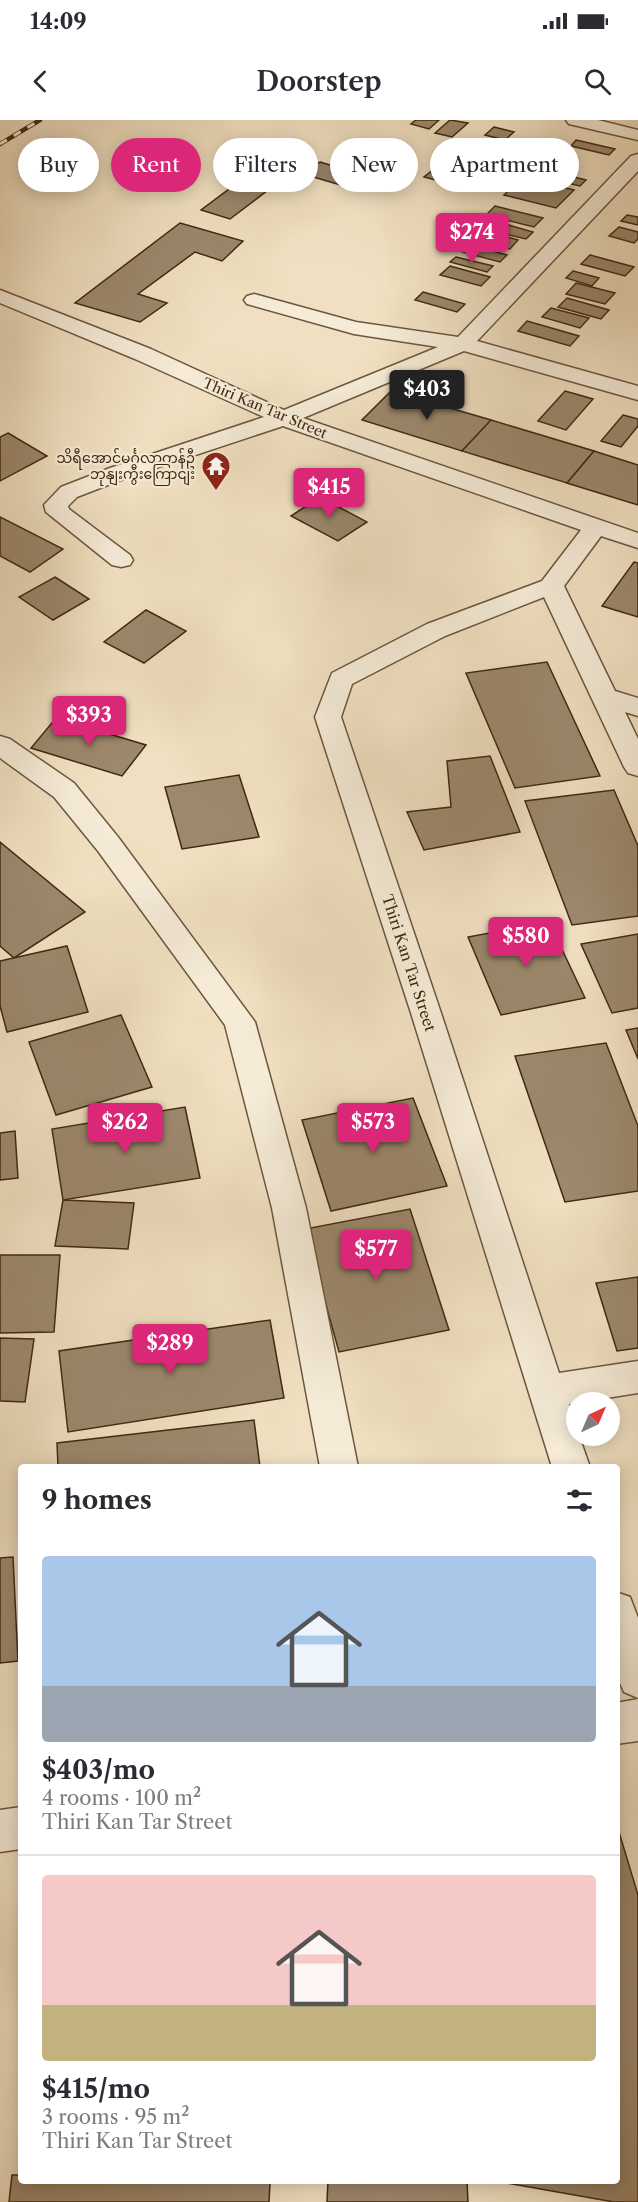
<!DOCTYPE html>
<meta charset="utf-8">
<style>
:root{--surface:#fff;--page:#f7f7f7;--text:#2b2b33;--muted:#7c7c81;--line:#e1e1e2;--accent:#db2777}
body{margin:0;font-family:"Libre Caslon Text","Noto Sans Myanmar",serif;background:var(--page);color:var(--text);height:100vh;display:flex;flex-direction:column;font-size:22px;white-space:nowrap}
*{box-sizing:border-box;margin:0}
p{font-size:20px;color:var(--muted)}
.icon{flex:none;width:33px;height:33px;fill:none;stroke:currentColor;stroke-width:2;stroke-linecap:round;stroke-linejoin:round}
.map{position:relative;flex:1;overflow:hidden}
.side{position:absolute;left:18px;top:1344px;width:602px;height:720px;display:flex;flex-direction:column;background:var(--surface);border-radius:6px;box-shadow:0 3px 15px #0003}
.side>*{flex:none}
.banner{position:absolute;left:18px;top:18px;width:603px;height:54px;display:flex;gap:12px}
.needle{width:39px;rotate:44deg}
.tools{position:absolute;left:566px;top:1272px;display:grid;gap:12px}
.tools a{display:grid;place-items:center;width:54px;height:54px;border-radius:50%;background:var(--surface);box-shadow:0 3px 15px #0003;font-size:30px}
.price{position:absolute;translate:-50% -51px;padding:0 14px;border-radius:6px;background:var(--accent);color:#fff;font-size:20px;line-height:39px;filter:drop-shadow(0 2px 3px #0008)}
.price::after{content:'';position:absolute;left:50%;top:36px;width:18px;height:14px;margin-left:-9px;background:inherit;clip-path:polygon(0 0,100% 0,50% 100%)}
.price.on{background:#222;color:#fff}
ul{padding:0;list-style:none}
li{display:grid;align-content:center;gap:12px;height:318px;padding:0 24px}
li+li{border-top:2px solid var(--line)}
li span{display:grid;place-items:center;height:186px;border-radius:6px;color:#555}
li>.icon{margin-inline-start:auto}
span .icon{width:108px;height:108px;fill:#fffc;stroke-width:1}
li b{font-size:26px}
h2{display:flex;justify-content:space-between;align-items:center;height:72px;padding:0 24px;font-size:26px}
.pill{padding:0 21px;border-radius:27px;background:var(--surface);box-shadow:0 3px 15px #0003;font-size:21px;line-height:54px}
.pill.on{background:var(--accent);color:#fff}
.status{display:flex;justify-content:space-between;align-items:center;height:42px;padding:0 30px;background:var(--surface);direction:ltr}
.status svg{height:16px;fill:currentColor}
header{display:flex;justify-content:space-between;align-items:center;height:78px;padding:0 24px;background:var(--surface);font-size:27px;font-weight:600}
.map>svg:first-child{display:block}
</style>
<div class="status"><b>14:09</b><svg viewBox="0 0 49 12"><path d="M0 12V9h3v3zM5 12V6h3v6zM10 12V3h3v9zM15 12V0h3v12zM26 1h20v11H26zM47 4h2v5h-2z"/></svg></div>
<header><svg class="icon" aria-label="back" viewBox="0 0 24 24"><path d="M15 5l-7 7 7 7"/></svg>Doorstep<svg class="icon" aria-label="search" viewBox="0 0 24 24"><circle cx="10" cy="10" r="6"/><path d="M15 15l6 6"/></svg></header>
<div class="map">
<svg width="638" height="2082" viewBox="0 0 638 2082">
<rect width="100%" height="100%" fill="#f0e0c1"/>
<filter id="stains"><feTurbulence type="fractalNoise" baseFrequency=".00333" numOctaves="4"/><feColorMatrix values="0 0 0 0 .2 0 0 0 0 .09 0 0 0 0 .02 0 0 0 .5 -.17"/></filter>
<radialGradient id="worn" r=".72"><stop offset=".6" stop-color="#630" stop-opacity="0"/><stop offset="1" stop-color="#630" stop-opacity=".3"/></radialGradient>
<g fill="#9c886d" stroke="#402912" stroke-width="1.5">
<path d="M416,0h23l-10,9 -18,-5z"/>
<path d="M450,0l18,3 -16,14 -17,-4z"/>
<path d="M494,7l20,5 -9,8 -20,-5z"/>
<path d="M512,20l18,4 -17,15 -18,-4z"/>
<path d="M576,20l39,9 -6,6 -38,-9z"/>
<path d="M268,40l29,8 -67,51 -29,-9z"/>
<path d="M320,42l50,15 -16,12 -51,-15z"/>
<path d="M434,49l14,4 -9,8 -15,-4z"/>
<path d="M452,50l16,4 -13,11 -16,-4z"/>
<path d="M545,50l41,10 -6,6 -42,-10z"/>
<path d="M522,57l52,13 -18,18 -52,-13z"/>
<path d="M495,86l48,12 -9,9 -48,-12z"/>
<path d="M627,95l11,2v8l-17,-4z"/>
<path d="M180,103l63,18 -21,20 -27,-9 -57,42 29,9 -27,19 -65,-19z"/>
<path d="M505,104l28,8 -7,7 -29,-7z"/>
<path d="M619,107l19,5v7l-4,4 -25,-7z"/>
<path d="M477,109l41,11 -8,9 -42,-11z"/>
<path d="M467,124l40,11 -7,7 -41,-11z"/>
<path d="M590,135l44,12 -9,9 -44,-12z"/>
<path d="M456,137l37,9 -6,6 -37,-10z"/>
<path d="M450,146l40,11 -9,9 -41,-11z"/>
<path d="M573,151l26,7 -7,8 -26,-8z"/>
<path d="M576,163l39,10 -10,11 -39,-10z"/>
<path d="M423,172l42,12 -8,8 -42,-12z"/>
<path d="M567,178l42,12 -8,9 -43,-12z"/>
<path d="M551,188l38,10 -9,10 -38,-11z"/>
<path d="M527,201l52,15 -9,10 -52,-15z"/>
<path d="M391,271l100,29 -29,31 -100,-31z"/>
<path d="M565,271l28,8 -27,31 -28,-9z"/>
<path d="M623,295l15,4v7l-17,21 -20,-6z"/>
<path d="M491,300l103,31 -27,32 -105,-32z"/>
<path d="M8,313l39,23 -47,25v-44z"/>
<path d="M594,331l44,14v40l-71,-22z"/>
<path d="M320,377l47,25 -29,19 -47,-25z"/>
<path d="M0,397l63,32 -33,23 -30,-16z"/>
<path d="M634,442l4,1v54l-36,-11z"/>
<path d="M55,457l34,22 -36,21 -34,-23z"/>
<path d="M146,490l40,21 -42,32 -40,-21z"/>
<path d="M547,542l53,114 -85,12 -49,-115z"/>
<path d="M56,598l90,27 -24,31 -91,-28z"/>
<path d="M490,636l30,76 -96,18 -17,-38 44,-5 -4,-46z"/>
<path d="M239,655l20,62 -77,12 -17,-62z"/>
<path d="M614,670l24,56v70l-66,9 -47,-124z"/>
<path d="M0,722l85,70 -71,46 -14,-12z"/>
<path d="M549,802l36,76 -84,17 -33,-78z"/>
<path d="M638,814v74l-26,5 -31,-69z"/>
<path d="M67,826l21,66 -81,20 -7,-26v-45z"/>
<path d="M121,895l31,72 -96,28 -27,-73z"/>
<path d="M638,908v31l-12,-29z"/>
<path d="M606,923l32,83v65l-73,11 -50,-146z"/>
<path d="M413,978l34,88 -116,25 -29,-91z"/>
<path d="M185,987l15,71 -137,22 -11,-71z"/>
<path d="M15,1011l3,47 -18,2v-47z"/>
<path d="M63,1080l71,3 -6,46 -73,-3z"/>
<path d="M410,1089l39,121 -110,22 -34,-123z"/>
<path d="M0,1135h60l-6,77 -54,1z"/>
<path d="M638,1157v71l-21,3 -21,-68z"/>
<path d="M270,1200l14,78 -216,34 -9,-81z"/>
<path d="M0,1218l34,1 -9,63 -25,-1z"/>
<path d="M254,1300l6,47h-202l-1,-24z"/>
<path d="M13,1437l5,104 -18,2v-105z"/>
<path d="M616,1702l22,73v307h-24l-107,-19v-2h109z"/>
<path d="M12,2055h9v6l249,2 -1,19h-260z"/>
<path d="M328,2061h139l1,21h-141z"/>
</g>
<g fill="none" stroke-linecap="round" stroke-linejoin="round">
<g stroke="#6c573e" stroke-width="3">
<g id="minor">
<path d="M566,0h32l40,10v10l-69,-16z"/>
<path d="M638,34v17l-161,170 161,45v14l-174,-49 -161,67 335,115v15l-37,-12 -37,50 51,105 23,7v18l-13,-4 13,27v37l-10,-3 -4,-6 -80,-170 -99,39 -93,48 -11,33 100,296 118,360 79,-12v32l-69,11 7,21v11h3l11,31h-38l-141,-454 -96,-296 17,-44 95,-49 115,-43 39,-51 -298,-104 -157,52 -49,19 -9,9 1,3 61,46 3,5 -3,5 -9,2 -9,-2 -66,-53 -2,-7 17,-18 49,-19 154,-51 -129,-58 -135,-56v-13l151,59 133,61 154,-63 -84,-13 -107,-30 -3,-4 3,-4 7,-2 102,28 102,15 173,-181z"/>
<path d="M0,616l10,3 64,44 44,54 137,185 51,186 52,259h-38l-48,-259 -47,-183 -127,-174 -44,-54 -54,-39z"/>
<path d="M616,1472l14,5 8,21v80l-14,-6 -8,-18z"/>
<path d="M638,1579v42l-22,3v-41z"/>
<path d="M21,1687v42l-21,3v-42z"/>
</g>
</g>
<use href="#minor" fill="#f5ebd7" fill-rule="evenodd"/>
<g stroke="#402912" stroke-width="4.5">
<path id="rail" d="M0,24l40,-24"/>
</g>
<use href="#rail" stroke="#f5ebd7" stroke-width="3" stroke-dasharray="8" stroke-linecap="butt"/>
</g>
<defs>
<g id="temple-pin" transform="scale(1.5)"><path d="M0 17L-7.5 6A9.5 9.5 0 1 1 7.5 6Z" fill="#8f2418" stroke="#f5ebd7"/><path d="M0-6L5-2H3V0L6.5 2.5H4V6H1.5V3h-3V6H-4V2.5H-6.5L-3 0V-2H-5Z" fill="#fff"/></g>
</defs>
<g fill-rule="evenodd">
<use href="#temple-pin" x="216" y="346"/>
</g>
<g text-anchor="middle" dominant-baseline="central" stroke-width="4.5" stroke-linejoin="round" paint-order="stroke">
<g font-size="14" fill="#402912" stroke="#f5ebd7">
<text transform="translate(265 288) rotate(23)">Thiri Kan Tar Street</text>
</g>
<g font-size="14" fill="#402912" stroke="#f5ebd7" text-anchor="end">
<text x="195" y="338">သိရီအောင်မင်္ဂလာကန်ဦ<tspan x="195" dy="16">ဘုနျးကွီးကြောငျး</tspan></text>
</g>
<g font-size="15" fill="#402912" stroke="#f5ebd7">
<text transform="translate(409 843) rotate(72)">Thiri Kan Tar Street</text>
</g>
</g>
<rect width="100%" height="100%" filter="url(#stains)"/>
<rect width="100%" height="100%" fill="url(#worn)"/>
</svg>
<div class="tools">
<a><svg class="needle" viewBox="-14 -14 28 28"><path d="M0-13l5 13h-10z" fill="#e53935"/><path d="M0 13l5-13h-10z" fill="#7c7c81"/></svg></a>
</div>
<b class="price" style="left:472px;top:144px">$274</b>
<b class="price on" style="left:427px;top:301px">$403</b>
<b class="price" style="left:329px;top:399px">$415</b>
<b class="price" style="left:89px;top:627px">$393</b>
<b class="price" style="left:526px;top:848px">$580</b>
<b class="price" style="left:125px;top:1034px">$262</b>
<b class="price" style="left:373px;top:1034px">$573</b>
<b class="price" style="left:376px;top:1161px">$577</b>
<b class="price" style="left:170px;top:1255px">$289</b>
<div class="banner">
<a class="pill">Buy</a>
<a class="pill on">Rent</a>
<a class="pill">Filters</a>
<a class="pill">New</a>
<a class="pill">Apartment</a>
</div>
<section class="side">
<h2>9 homes<svg class="icon" aria-label="filters" viewBox="0 0 24 24"><path d="M4 7h16M4 17h16"/><circle cx="9" cy="7" r="2"/><circle cx="15" cy="17" r="2"/></svg></h2>
<ul>
<li><span style="background:linear-gradient(#a9c7e8 70%,#9aa5b1 0)"><svg class="icon" aria-label="home" viewBox="0 0 24 24"><path d="M3 11l9-7 9 7M6 9v11h12V9"/></svg></span><div><b>$403/mo</b><p>4 rooms · 100 m²</p><p>Thiri Kan Tar Street</p></div></li>
<li><span style="background:linear-gradient(#f6c9c9 70%,#c2b280 0)"><svg class="icon" aria-label="home" viewBox="0 0 24 24"><path d="M3 11l9-7 9 7M6 9v11h12V9"/></svg></span><div><b>$415/mo</b><p>3 rooms · 95 m²</p><p>Thiri Kan Tar Street</p></div></li>
</ul>
</section>
</div>
